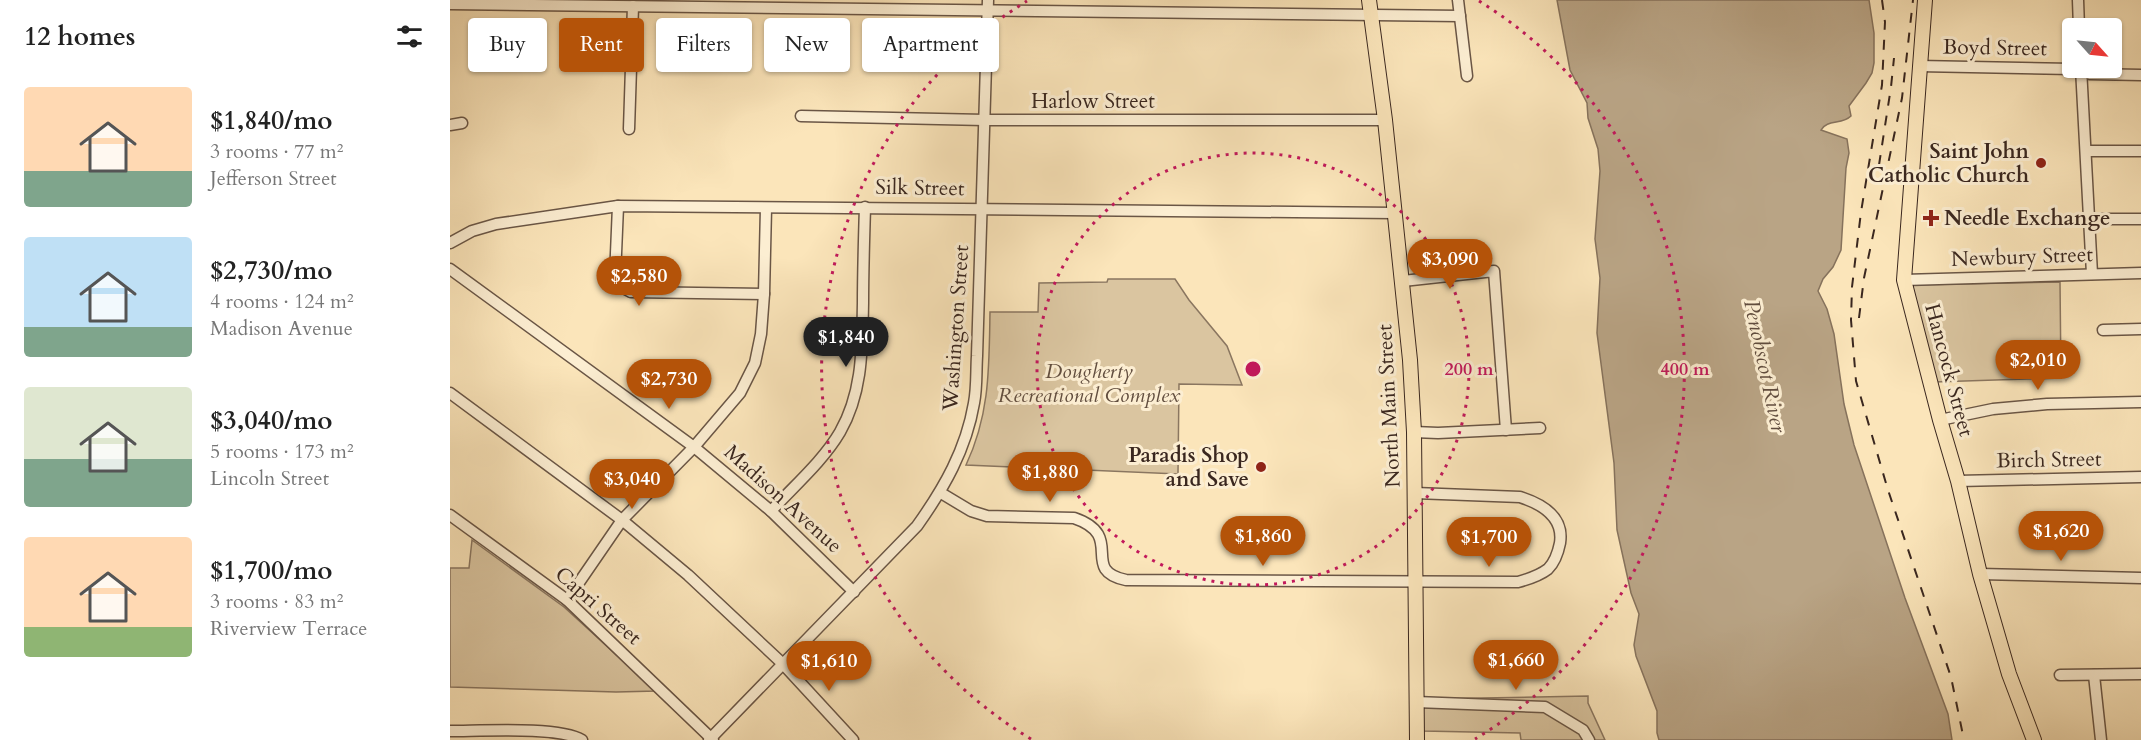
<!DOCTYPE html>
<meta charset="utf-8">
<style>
:root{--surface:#fff;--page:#f2f2f2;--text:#222;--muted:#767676;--accent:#b45309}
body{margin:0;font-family:Cardo,serif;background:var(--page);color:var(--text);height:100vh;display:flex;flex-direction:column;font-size:22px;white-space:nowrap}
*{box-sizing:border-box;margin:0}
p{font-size:20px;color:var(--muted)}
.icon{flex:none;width:33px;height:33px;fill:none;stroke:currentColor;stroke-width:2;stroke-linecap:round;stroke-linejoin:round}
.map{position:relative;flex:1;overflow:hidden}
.panel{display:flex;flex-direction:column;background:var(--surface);width:450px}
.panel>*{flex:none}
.banner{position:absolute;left:18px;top:18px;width:570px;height:54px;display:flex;gap:12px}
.needle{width:39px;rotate:117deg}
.fabs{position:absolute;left:1612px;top:18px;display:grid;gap:12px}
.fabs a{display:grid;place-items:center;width:60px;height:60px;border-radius:6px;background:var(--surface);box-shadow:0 2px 4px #0004;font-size:30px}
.price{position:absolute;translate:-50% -51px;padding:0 14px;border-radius:21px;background:var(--accent);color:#fff;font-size:20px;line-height:39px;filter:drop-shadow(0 2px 3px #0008)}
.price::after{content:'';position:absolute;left:50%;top:36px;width:18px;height:14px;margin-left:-9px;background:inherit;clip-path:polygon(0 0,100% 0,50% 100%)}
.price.current{background:#222;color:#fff}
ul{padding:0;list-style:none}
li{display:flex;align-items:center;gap:18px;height:150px;padding:0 24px}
li span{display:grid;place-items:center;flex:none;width:168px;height:120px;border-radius:6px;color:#555}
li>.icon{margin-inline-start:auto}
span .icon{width:72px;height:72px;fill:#fffc;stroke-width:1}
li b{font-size:26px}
h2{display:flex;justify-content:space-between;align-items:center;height:72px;padding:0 24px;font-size:26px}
.tag{padding:0 21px;border-radius:6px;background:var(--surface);box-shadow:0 2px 4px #0004;font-size:21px;line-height:54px}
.tag.current{background:var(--accent);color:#fff}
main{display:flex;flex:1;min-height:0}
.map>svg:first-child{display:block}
</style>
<main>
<section class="panel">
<h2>12 homes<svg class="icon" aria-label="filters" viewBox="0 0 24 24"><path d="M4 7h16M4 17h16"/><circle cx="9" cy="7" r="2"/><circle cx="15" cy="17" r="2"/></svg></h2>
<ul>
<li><span style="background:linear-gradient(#ffd9b3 70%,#7fa58c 0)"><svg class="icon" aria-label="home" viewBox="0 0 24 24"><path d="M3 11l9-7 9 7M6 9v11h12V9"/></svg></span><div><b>$1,840/mo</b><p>3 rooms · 77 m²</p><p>Jefferson Street</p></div></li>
<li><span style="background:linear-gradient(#bfe0f5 75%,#7fa58c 0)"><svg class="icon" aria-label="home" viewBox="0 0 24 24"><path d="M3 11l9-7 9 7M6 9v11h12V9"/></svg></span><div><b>$2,730/mo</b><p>4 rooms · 124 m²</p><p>Madison Avenue</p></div></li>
<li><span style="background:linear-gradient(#dfe7d0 60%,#7fa58c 0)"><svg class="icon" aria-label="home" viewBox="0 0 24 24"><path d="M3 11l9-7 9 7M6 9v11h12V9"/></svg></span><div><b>$3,040/mo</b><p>5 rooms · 173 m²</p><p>Lincoln Street</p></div></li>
<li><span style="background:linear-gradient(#ffd9b3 75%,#8fb573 0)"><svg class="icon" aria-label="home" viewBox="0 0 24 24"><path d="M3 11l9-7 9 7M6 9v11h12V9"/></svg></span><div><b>$1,700/mo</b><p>3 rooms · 83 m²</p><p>Riverview Terrace</p></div></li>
</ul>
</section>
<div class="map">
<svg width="1691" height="740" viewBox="0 0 1691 740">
<rect width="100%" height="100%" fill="#fbe5ba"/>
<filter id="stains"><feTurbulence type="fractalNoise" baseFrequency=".00333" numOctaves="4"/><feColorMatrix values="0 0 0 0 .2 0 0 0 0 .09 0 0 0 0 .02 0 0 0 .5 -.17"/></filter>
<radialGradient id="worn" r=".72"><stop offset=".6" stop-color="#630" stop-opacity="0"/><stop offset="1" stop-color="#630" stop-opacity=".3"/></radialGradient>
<g fill="#dac5a0" stroke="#8a7660" stroke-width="1.5">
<path d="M658,279h67l14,21 38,46 15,39 -63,-1 -1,90 -212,-9c24,-51 23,-97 24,-153h48l1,-29 68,-1z"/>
<path d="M1610,282l1,96 -127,4 -26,-97z"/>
<path d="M22,540l92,67 92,84 -40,1 -166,-5v-119h19z"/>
<path d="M1138,696v7l17,37h-84l-1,-7 -97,-2v-32z"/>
</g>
<path fill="#b9a485" stroke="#86725c" stroke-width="1.5" d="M1107,0h312l5,33v30l-2,10 -6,10 -17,23 2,10c-9,9 -24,3 -30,14l26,9 2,14 -3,15 -5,82 -8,17 -10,12 -5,12 9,18 7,25 10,70 10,41 51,153 43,116 4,26h-293l-2,-7v-22l-21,-55 -2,-11 5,-31 -8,-21 -14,-63 -3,-67 -17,-130 3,-55 -5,-39 5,-68 -2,-22 -10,-31 -1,-15 -17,-33z"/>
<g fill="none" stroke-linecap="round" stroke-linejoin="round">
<g stroke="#6a5646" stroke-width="13">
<g id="minor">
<path d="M1008,0l9,76"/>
<path d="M1628,0l1,28"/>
<path d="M0,4l1010,12"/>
<path d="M1469,66l153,3 18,5 51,1"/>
<path d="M1631,68l11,206"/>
<path d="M351,116l184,4h400"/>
<path d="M0,125l12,-2"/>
<path d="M179,129l4,-123"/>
<path d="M1636,151h55"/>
<path d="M168,206l-3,71 5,9 11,6 133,2"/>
<path d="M1639,219h52"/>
<path d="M0,243l22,-12 24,-7 122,-18 777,7"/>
<path d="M0,269l244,178 77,64 83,81"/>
<path d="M1454,280l237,-7"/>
<path d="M953,281l91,-10 12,159"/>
<path d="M1653,330l38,-1"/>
<path d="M0,393l172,127 66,55 95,89 70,76"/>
<path d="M1490,420l53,-11 54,-5 94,-2"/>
<path d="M964,432l24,1 102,-5"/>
<path d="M1508,481l183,-4"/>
<path d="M491,493l30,18 16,5 87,2c53,18 4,52 52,62l392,2c11,-3 21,-6 30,-13 7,-7 10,-16 12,-26 4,-26 -18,-39 -40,-46l-105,-4"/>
<path d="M321,511c23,-25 52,-50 69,-79 23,-40 22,-84 23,-129 0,-32 1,-64 2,-96"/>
<path d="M0,515l117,85 146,140"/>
<path d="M1530,574l161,4"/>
<path d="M117,600l55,-80 72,-73 46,-54 15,-30 6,-29 3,-40 2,-86"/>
<path d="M1610,675l81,-1"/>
<path d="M1644,675l7,65"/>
<path d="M966,702l129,5 38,23 6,10"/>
<path d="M0,731c30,0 109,-5 132,9"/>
<path d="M259,740l208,-214c27,-38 49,-76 57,-123 3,-15 2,-31 3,-47l11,-356"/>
</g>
</g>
<g stroke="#3a271f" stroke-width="16">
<g id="major">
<path d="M919,0l16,120 25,240 4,72 3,308"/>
<path d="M1475,0l-21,280 36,140 18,61 22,93 29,100 25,66"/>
</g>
</g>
<use href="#minor" stroke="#fceed2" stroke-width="10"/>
<use href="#major" stroke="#fbe5ba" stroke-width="14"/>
<g stroke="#3a271f" stroke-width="2" stroke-dasharray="10 10" stroke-linecap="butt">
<path d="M1432,0l3,22 -3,63 -21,127 -9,75 -1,33 5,61 32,109 63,187 13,63"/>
<path d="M1429,165l12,-78 3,-29"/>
<path d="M1409,318l5,-40 38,-180 11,-98"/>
</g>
</g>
<g fill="none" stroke="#c2185b" stroke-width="3" stroke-dasharray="3 6">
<circle cx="803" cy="369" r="216"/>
<path d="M581 739A432 432 0 0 1 577 1M1029 1A432 432 0 0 1 1025 739"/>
</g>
<g fill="#8f2418" stroke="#fceed2" stroke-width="2">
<circle cx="1591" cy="163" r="6"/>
<path d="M1478 209h6v6h6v6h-6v6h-6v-6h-6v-6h6z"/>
<circle cx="811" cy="467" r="6"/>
</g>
<g text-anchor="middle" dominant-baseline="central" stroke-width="6" stroke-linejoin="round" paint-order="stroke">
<g font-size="21" fill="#3a271f" stroke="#fceed2">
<text transform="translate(1545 48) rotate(1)">Boyd Street</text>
<text x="643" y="101">Harlow Street</text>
<text transform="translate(470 188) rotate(1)">Silk Street</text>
<text transform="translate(1572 257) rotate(-2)">Newbury Street</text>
<text transform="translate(506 328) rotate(-86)">Washington Street</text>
<text transform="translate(1499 370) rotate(75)">Hancock Street</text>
<text transform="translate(939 406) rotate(-93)">North Main Street</text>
<text transform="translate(1599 460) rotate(-1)">Birch Street</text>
<text transform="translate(333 499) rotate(42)">Madison Avenue</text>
<text transform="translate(148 606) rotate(41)">Capri Street</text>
</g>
<g font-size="21" font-weight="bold" fill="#3a271f" stroke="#fceed2" text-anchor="end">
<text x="1579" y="151">Saint John<tspan x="1579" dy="24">Catholic Church</tspan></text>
<text x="1494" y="218" text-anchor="start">Needle Exchange</text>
<text x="799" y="455">Paradis Shop<tspan x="799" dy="24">and Save</tspan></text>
</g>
<g font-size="21" font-style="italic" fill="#624e3f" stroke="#fceed2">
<text x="639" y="371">Dougherty<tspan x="639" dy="24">Recreational Complex</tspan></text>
</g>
<g font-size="22" font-style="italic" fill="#604c3e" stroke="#fceed2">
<text transform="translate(1315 366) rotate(78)">Penobscot River</text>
</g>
</g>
<circle cx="803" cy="369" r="9" fill="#c2185b" stroke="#fceed2" stroke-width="3"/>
<g font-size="18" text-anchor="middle" font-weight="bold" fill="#c2185b" stroke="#fceed2" stroke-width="6" stroke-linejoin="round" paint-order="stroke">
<text x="1019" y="375">200 m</text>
<text x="1235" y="375">400 m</text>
</g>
<rect width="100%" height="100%" filter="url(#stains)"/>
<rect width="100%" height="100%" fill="url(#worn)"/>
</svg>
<div class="fabs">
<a><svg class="needle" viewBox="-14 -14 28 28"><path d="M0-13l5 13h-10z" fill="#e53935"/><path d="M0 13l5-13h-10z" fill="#767676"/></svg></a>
</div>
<b class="price" style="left:1000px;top:290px">$3,090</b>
<b class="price" style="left:189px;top:307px">$2,580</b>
<b class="price current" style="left:396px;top:368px">$1,840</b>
<b class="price" style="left:1588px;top:391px">$2,010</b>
<b class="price" style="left:219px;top:410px">$2,730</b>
<b class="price" style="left:600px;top:503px">$1,880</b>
<b class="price" style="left:182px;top:510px">$3,040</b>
<b class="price" style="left:1611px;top:562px">$1,620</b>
<b class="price" style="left:813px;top:567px">$1,860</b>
<b class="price" style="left:1039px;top:568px">$1,700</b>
<b class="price" style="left:1066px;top:691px">$1,660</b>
<b class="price" style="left:379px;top:692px">$1,610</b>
<div class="banner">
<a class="tag">Buy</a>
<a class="tag current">Rent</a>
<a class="tag">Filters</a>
<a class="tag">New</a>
<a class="tag">Apartment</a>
</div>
</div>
</main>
